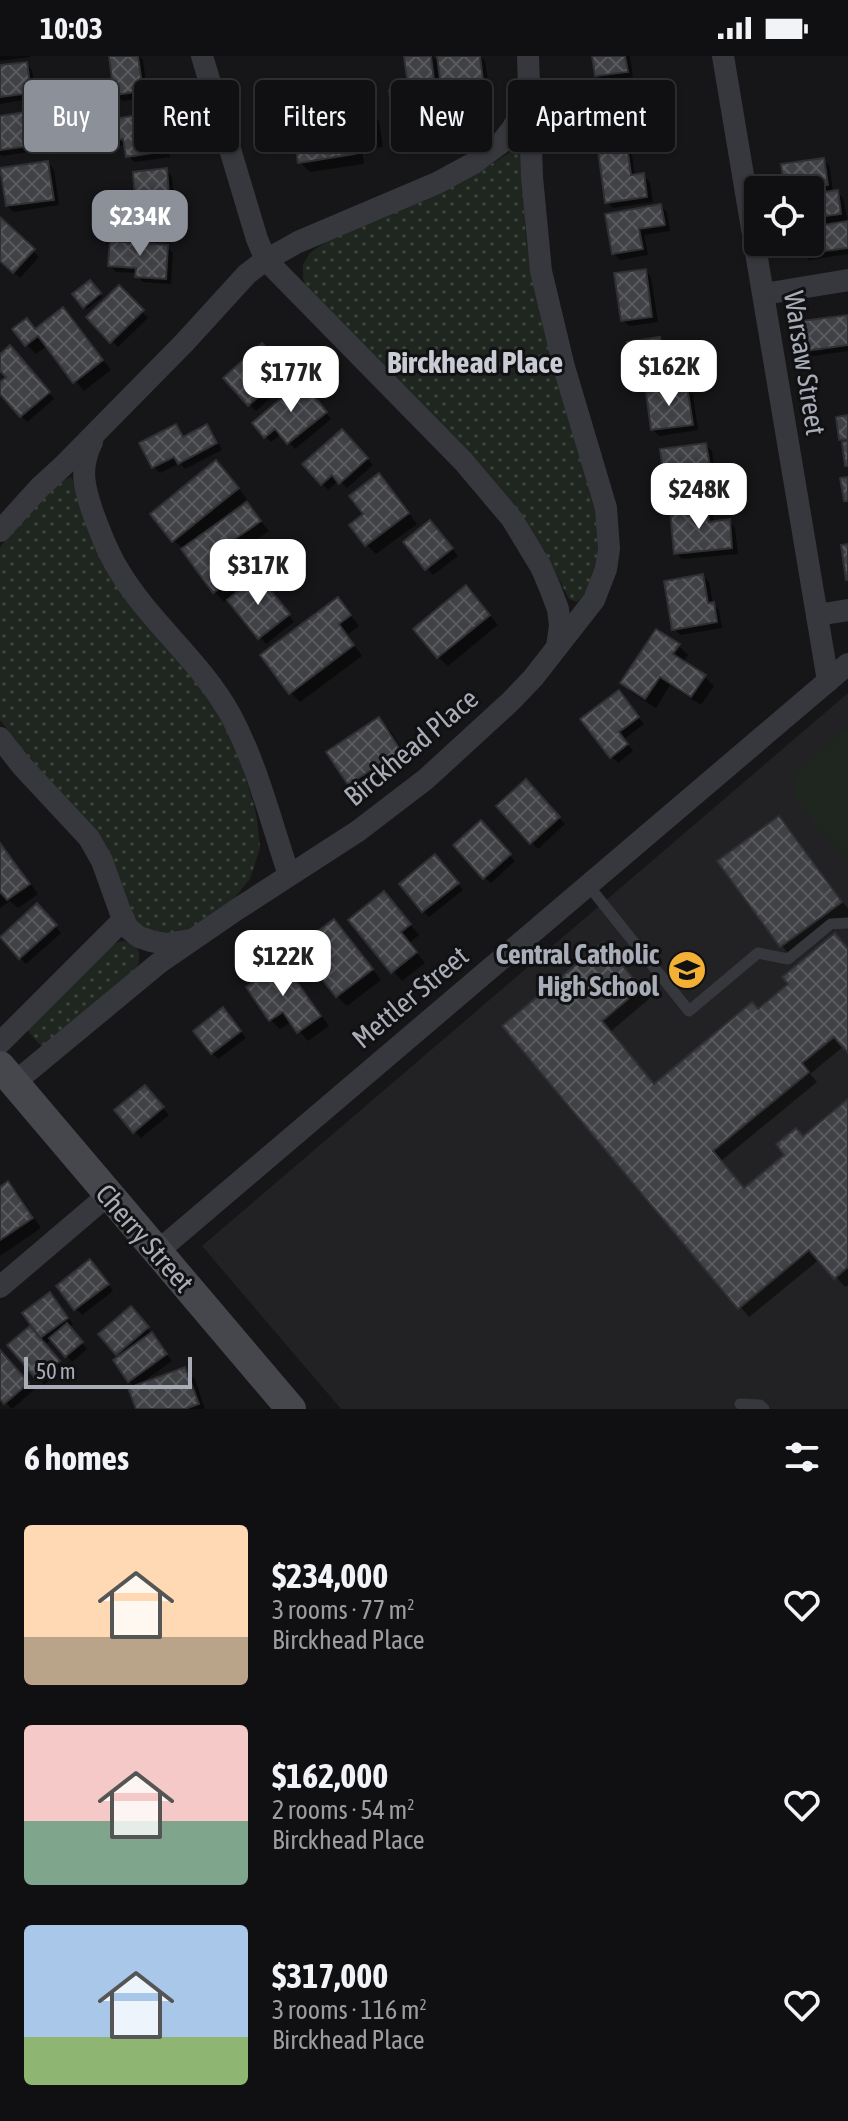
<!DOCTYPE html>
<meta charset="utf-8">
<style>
:root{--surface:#101012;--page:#1e1e20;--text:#f1f3f6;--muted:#9c9d9f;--line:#303032;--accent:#8c9099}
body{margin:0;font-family:"Asap Condensed",sans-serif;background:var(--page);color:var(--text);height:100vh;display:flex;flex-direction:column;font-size:30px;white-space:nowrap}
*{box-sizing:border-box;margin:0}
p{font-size:26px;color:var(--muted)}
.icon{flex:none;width:44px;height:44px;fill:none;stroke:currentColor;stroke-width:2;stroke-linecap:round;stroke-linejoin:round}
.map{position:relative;height:1353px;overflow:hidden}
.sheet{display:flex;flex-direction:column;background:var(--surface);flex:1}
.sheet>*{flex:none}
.hud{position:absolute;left:24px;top:24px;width:800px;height:72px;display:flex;gap:16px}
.tools{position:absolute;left:744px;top:120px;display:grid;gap:16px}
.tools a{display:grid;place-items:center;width:80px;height:80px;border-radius:8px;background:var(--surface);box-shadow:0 2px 6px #0004,0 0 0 2px var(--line);font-size:40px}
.scale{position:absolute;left:24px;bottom:20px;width:168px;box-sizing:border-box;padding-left:8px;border:4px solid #a8adb8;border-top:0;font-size:22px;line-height:28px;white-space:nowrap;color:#a8adb8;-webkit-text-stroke:6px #111113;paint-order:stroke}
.price{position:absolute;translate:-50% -68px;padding:0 18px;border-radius:16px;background:#fff;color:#222;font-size:26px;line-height:52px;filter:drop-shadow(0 2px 4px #0008)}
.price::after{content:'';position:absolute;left:50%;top:48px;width:24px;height:18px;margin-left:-12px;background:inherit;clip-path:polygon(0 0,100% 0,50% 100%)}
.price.current{background:var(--accent);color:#fff}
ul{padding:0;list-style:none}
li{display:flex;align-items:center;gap:24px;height:200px;padding:0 24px}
li span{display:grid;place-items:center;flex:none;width:224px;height:160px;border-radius:8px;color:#555}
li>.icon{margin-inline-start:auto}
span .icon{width:96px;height:96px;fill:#fffc;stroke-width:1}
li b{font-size:34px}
h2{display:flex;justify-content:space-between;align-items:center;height:96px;padding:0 24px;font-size:34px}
.chip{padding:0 28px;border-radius:8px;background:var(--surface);box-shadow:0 2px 6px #0004,0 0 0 2px var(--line);font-size:28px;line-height:72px}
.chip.current{background:var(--accent);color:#fff}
.status{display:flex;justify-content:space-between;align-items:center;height:56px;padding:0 40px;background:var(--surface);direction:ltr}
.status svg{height:22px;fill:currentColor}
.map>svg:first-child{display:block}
</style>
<div class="status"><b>10:03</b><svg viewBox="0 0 49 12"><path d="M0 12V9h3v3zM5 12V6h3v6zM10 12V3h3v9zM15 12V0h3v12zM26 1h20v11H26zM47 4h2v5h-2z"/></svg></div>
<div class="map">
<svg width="848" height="1353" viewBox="0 0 848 1353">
<defs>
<pattern id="park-dots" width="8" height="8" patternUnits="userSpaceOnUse" patternTransform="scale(2)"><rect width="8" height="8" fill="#1e261f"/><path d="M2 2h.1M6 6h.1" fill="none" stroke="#3c433d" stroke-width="1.8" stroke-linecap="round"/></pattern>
<pattern id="building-cross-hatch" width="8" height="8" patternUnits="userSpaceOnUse" patternTransform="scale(2)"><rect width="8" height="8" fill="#404145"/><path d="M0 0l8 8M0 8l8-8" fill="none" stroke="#595a5e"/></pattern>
</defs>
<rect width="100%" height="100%" fill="#161618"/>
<path fill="#222225" d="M848,637v716h-507l-139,-163z"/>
<path fill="#1e261f" d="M848,671v133l-52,-58v-30z"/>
<g fill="url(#park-dots)">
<path d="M512,95l9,1 5,85 5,35 66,238c1,29 6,72 -20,92l-8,-3 -19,-37 -245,-277 -2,-7v-13l6,-11 9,-7 15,-9 146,-66z"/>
<path d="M71,421l2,3 8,28 132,197 21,39 19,57 4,18 3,29 -10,31 -20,24 -39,26 -24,4 -23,-5 -7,-7 -7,-11 -19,-53 -14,-25 -67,-73 -30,-39v-173c14,-17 52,-64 71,-70z"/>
<path d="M121,885c16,0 22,12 16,26l-95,80 -15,-17 87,-86z"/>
</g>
<g fill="#0007">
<path d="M0,0h30v1l-30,4z"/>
<path d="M124,0h15l4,4 5,37 -25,4 -7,-7z"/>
<path d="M406,0h26l8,8 -1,-8h41l5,5 6,41 -40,5 -10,-10 3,21 -43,6 -6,-6 16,-29z"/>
<path d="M594,0h36l3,21 -30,4 -6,-6z"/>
<path d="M26,8l6,6 4,28 -36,6v-37z"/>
<path d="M643,32l6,6 3,23 -21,3 3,21 -28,3 -6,-6z"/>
<path d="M369,56l10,9 4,26 -21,3 2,14 -54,8 -10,-10z"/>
<path d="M32,58l6,6 4,30 -40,6 -2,-2v-36z"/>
<path d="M158,58l7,6 5,37 -36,5 -6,-6 -2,-11 -9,1 -6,-6z"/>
<path d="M626,92l6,7 3,22 8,-2 7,7 3,20 -40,6 -6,-6z"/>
<path d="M824,104l6,7 3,26 4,-1 6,6 5,25v31l-39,6 -6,-7 -1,-11h8v-52h-23l-3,-24z"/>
<path d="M48,107l6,7 5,35 -45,7 -7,-6z"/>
<path d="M166,114l6,7 4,36 -32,3 -6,-6z"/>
<path d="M661,150l6,6 3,19 -26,4 4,20 -28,5 -6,-6z"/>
<path d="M0,164l39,37 -19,21 -20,-19z"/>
<path d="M167,191l6,6 -2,31 -28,-2 -6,-6v-3l-21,-1 -6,-7z"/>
<path d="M645,215l6,6 7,45 -29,4 -6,-6z"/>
<path d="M90,226l12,15 -15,12 -13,-15z"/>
<path d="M119,232l29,30 -30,29 -30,-30z"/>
<path d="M848,261v34l-35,5 -6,-6z"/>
<path d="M72,264l39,50 -27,21 -37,-45 -11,8 -9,-9v-24l9,9z"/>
<path d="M659,284l6,6 6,39 -30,5 -6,-7z"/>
<path d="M262,290l30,32 -36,33 -30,-33z"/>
<path d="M16,298l38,45 -27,23 -27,-31v-6l8,-7 -8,-10v-11z"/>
<path d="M686,333l7,6 5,35 -39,6 -6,-6z"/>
<path d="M308,334l23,29 -36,30 -13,-15 -11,8 -6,-6z"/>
<path d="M175,371l9,12 23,-12 6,6 9,17 -37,19 -5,-6 -20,10 -6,-6 -12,-23z"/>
<path d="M342,376l31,33 -26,23 -8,-8 -11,10 -23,-26z"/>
<path d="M706,389l6,6 3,21 -14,2 2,18 -29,4 -6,-6z"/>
<path d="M226,416l21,27 -22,17 2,3 20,-15 22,27 -26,18 19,25 -4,3 36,45 -28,22 -38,-45 -4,3 -9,-10 -31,-43 -10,-8z"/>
<path d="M379,420l9,9 29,39 -41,30 -10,-10v-29z"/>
<path d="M707,453l6,6 1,8 15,-2 6,7 3,26 -56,5 -6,-6z"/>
<path d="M436,473l22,27 -25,19 -28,-33z"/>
<path d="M703,520l6,6 4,22 6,6 3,18 -41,7 -7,-6z"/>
<path d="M476,542l22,27 -50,41 -10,-9z"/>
<path d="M338,544l21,26 -12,9 15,21 -62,46 -10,-10z"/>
<path d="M679,590l9,9 -5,7 21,14 10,10 -13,19 -31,-20 -14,23 -24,-15 -9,-10z"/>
<path d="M625,643l19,25 -20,15 9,12 -15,12 -6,-6z"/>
<path d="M379,664l10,9 21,32 -51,32 -10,-9z"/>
<path d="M526,726l39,42 -27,25 -40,-43z"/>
<path d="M778,762l13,13 57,78v10l-54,40 -12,-13 -62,-84z"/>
<path d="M481,767l34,38 -24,22 -7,-6z"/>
<path d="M0,789l9,9 29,40 -20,14 -8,-7 -10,7z"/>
<path d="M441,807l22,27 -34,27 -6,-6z"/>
<path d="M393,847l26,32 -10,8 16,20 -23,18 -51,-61z"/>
<path d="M43,856l18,21 -35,31 -24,-26z"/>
<path d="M343,875l38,49 -34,26 -10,-10z"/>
<path d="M848,894v100l-4,-4 -34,28 7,8 -96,79 24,29 103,-89v184l-3,2 -25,-28 -71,58 -244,-291 108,-71 36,44 -39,33 44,53z"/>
<path d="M283,908l9,10 37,52 -21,15 -16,-19 -12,7 -9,-9z"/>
<path d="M229,960l17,22 -28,21 -6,-6z"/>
<path d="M151,1038l18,21 -28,23 -24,-27z"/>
<path d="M8,1128l10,9 23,35 -41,28v-67z"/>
<path d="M96,1212l17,23 -31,24 -6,-6z"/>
<path d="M56,1245l17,23 -4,4 18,21 -15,13 -19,-23 -9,6 20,24 -20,16 -34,-39 20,-17 11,8z"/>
<path d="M137,1259l35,46 -35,25 48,-16 10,9 10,30h-67l-2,-21 -7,-7 -8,-24 -21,-23z"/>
<path d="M6,1303l28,31 -22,19 -12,-13z"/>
</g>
<g fill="url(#building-cross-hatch)" stroke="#303034" stroke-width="2">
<path d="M109,0h29l5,35 -29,4z"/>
<path d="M404,0h27l7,56 -45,7 -4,-29 19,-3z"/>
<path d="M437,0h43l5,40 -42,6z"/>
<path d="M592,0h33l3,16 -33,4z"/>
<path d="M27,6l4,31 -31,4v-32z"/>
<path d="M644,30l3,25 -21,3 3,21 -31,4 -6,-46z"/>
<path d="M370,54l4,28 -21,3 2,13 -57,9 -6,-42z"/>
<path d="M32,55l5,34 -37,5v-34z"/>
<path d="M159,56l6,39 -39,6 -3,-18 -14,2 -3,-21z"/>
<path d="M627,90l4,29 13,-2 3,24 -42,6 -7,-53z"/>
<path d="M824,102l4,27 -43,5 -4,-26z"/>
<path d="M48,105l6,39 -48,6 -6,-38z"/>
<path d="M167,112l3,40 -34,3 -3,-39z"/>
<path d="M838,134l3,24 -31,4v-24z"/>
<path d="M661,148l4,21 -26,4 4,20 -31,5 -7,-40z"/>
<path d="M0,161l35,32 -22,24 -13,-12z"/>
<path d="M848,165v27l-47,6 -1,-12h10v-15z"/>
<path d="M110,185l58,4 -2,34 -31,-2 1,-9 -28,-2z"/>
<path d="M646,213l6,48 -31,4 -7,-48z"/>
<path d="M90,224l11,13 -18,15 -11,-14z"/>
<path d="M119,229l25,25 -34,33 -24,-26z"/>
<path d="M63,251l40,53 -30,23 -35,-47 -13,10 -13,-17 15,-11 8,11z"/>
<path d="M848,259v30l-43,6 -4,-30z"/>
<path d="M660,281l6,43 -33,4 -6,-42z"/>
<path d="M262,287l26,28 -40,35 -25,-28z"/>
<path d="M10,289l40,47 -30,25 -20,-23v-12l6,-5 -6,-6v-17z"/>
<path d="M302,325l25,31 -40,32 -12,-15 -11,9 -12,-15z"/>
<path d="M687,330l6,39 -42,5 -5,-38z"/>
<path d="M848,359v24l-9,1 -3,-23z"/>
<path d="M176,368l7,13 24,-13 10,19 -39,21 -4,-7 -22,11 -13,-25z"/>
<path d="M342,373l26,29 -29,26 -7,-9 -11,10 -19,-21z"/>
<path d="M848,385v25h-3l-3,-24z"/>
<path d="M706,387l4,23 -14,2 2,18 -32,5 -6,-42z"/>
<path d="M216,404l23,28 -67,54 -22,-28z"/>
<path d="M379,417l30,40 -44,33 -16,-21 14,-11 -14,-18z"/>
<path d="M848,421v24h-4l-4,-23z"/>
<path d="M247,446l14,19 -26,18 19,25 -41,29 -32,-44z"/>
<path d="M707,451l2,15 21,-3 2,29 -58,6 -4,-44z"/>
<path d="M430,464l23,28 -28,22 -22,-28z"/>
<path d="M848,488v36h-2l-5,-35z"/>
<path d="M703,518l5,29 6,-1 3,20 -45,8 -8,-49z"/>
<path d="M258,519l32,39 -32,25 -31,-39z"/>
<path d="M466,529l24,30 -53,43 -24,-29z"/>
<path d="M338,541l13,18 -12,9 15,21 -65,49 -29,-39z"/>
<path d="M656,573l24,15 -7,10 33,21 -15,22 -31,-20 -15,22 -25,-16z"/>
<path d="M619,634l20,27 -20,15 9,12 -18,14 -30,-39z"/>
<path d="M379,661l22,34 -53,34 -22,-33z"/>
<path d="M526,723l34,38 -30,27 -34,-38z"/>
<path d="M779,760l63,86 -62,45 -63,-86z"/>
<path d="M481,764l30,34 -28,25 -30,-34z"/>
<path d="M0,787l30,41 -23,16 -7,-8z"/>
<path d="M435,798l24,29 -37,29 -23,-28z"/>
<path d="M384,835l27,33 -10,8 16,20 -26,21 -43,-53z"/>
<path d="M37,847l20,22 -38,34 -19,-22z"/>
<path d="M334,863l39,50 -37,28 -39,-50z"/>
<path d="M835,877l13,16v104l-14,-16 -32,26 7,9 -96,79 31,37 40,-33 -8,-11 20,-16 7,8 45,-37v168l-14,12 -25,-29 -71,59 -236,-283 101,-84 38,46 -39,33 52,63 98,-82 6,7 30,-25 -6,-7z"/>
<path d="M283,906l38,54 -24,17 -14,-21 -14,9 -23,-34z"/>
<path d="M223,951l18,24 -30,23 -18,-23z"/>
<path d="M145,1029l19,22 -31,26 -19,-23z"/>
<path d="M8,1125l25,37 -33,22v-53z"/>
<path d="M90,1203l19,25 -35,26 -18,-24z"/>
<path d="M50,1236l18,26 -28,20 -18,-25z"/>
<path d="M131,1250l18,21 -33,28 -18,-21z"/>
<path d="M67,1267l16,19 -18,15 -16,-19z"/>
<path d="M30,1270l30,35 -23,19 -30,-35z"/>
<path d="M152,1276l15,22 -39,28 -15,-22z"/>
<path d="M0,1294l29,33 -25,21 -4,-5z"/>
<path d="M185,1311l14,37 -14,5h-49l-8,-21z"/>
</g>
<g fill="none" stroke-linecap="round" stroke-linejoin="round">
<g stroke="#37383d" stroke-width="11">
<path d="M588,829l101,126 69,-58 30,6 43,-35 17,-1"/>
<path d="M740,1348l20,1 4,4"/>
</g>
<g stroke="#37383d" stroke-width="22">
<path d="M202,0l55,183 9,21 197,201 49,58 29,48 9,21 8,21 2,17 -3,21"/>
<path d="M723,0l105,625"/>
<path d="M764,238l84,-14"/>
<path d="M92,386c-13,26 -8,45 1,71 7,19 14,38 25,56 31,53 82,91 112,145 27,50 41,108 59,161"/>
<path d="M0,475l40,-44 22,-20 122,-124 63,-69 17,-13 34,-19 139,-59 37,-20 27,-20 11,-14 10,-17 2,-13"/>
<path d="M817,559l31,-5"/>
<path d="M0,682l22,28 67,72 13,23 19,53 7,14 11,9 12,4 15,3 24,-4"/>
<path d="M0,987l124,-124"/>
<path d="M14,1027l145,-120 77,-53 122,-79 68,-52 85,-78 22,-23 61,-78 12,-31 3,-20 -3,-41 -42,-141 -23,-96 -9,-94 -4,-121"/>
<path d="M157,1196l691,-588"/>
<path d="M0,1231l108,-92"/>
</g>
<path stroke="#45474d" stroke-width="30" d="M0,1010l291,343"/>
</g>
<defs>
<g id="school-disc" transform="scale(2)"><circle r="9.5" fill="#f2b134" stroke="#111113"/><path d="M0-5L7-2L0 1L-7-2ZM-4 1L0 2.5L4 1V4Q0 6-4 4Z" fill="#111"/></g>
</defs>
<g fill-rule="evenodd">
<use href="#school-disc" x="687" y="914"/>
</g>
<g text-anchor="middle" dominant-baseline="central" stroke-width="6" stroke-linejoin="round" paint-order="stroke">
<g font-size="28" fill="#a8adb8" stroke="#111113">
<text transform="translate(805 307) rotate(81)">Warsaw Street</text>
<text transform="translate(411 691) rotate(-40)">Birckhead Place</text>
<text transform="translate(410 941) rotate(-40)">Mettler Street</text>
<text transform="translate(145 1182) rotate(49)">Cherry Street</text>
</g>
<g font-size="28" font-weight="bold" fill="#a8adb8" stroke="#111113" text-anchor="end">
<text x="659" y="898">Central Catholic<tspan x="659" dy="32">High School</tspan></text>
</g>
<g font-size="30" font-weight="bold" fill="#c9ccd4" stroke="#111113">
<text x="475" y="306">Birckhead Place</text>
</g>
</g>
</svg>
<div class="tools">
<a><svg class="icon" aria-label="locate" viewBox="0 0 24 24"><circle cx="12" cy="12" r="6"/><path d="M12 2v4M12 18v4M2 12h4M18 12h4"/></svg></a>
</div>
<div class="scale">50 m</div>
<b class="price current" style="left:140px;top:202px">$234K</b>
<b class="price" style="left:669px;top:352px">$162K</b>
<b class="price" style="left:291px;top:358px">$177K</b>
<b class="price" style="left:699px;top:475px">$248K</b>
<b class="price" style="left:258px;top:551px">$317K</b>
<b class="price" style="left:283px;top:942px">$122K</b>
<div class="hud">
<a class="chip current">Buy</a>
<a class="chip">Rent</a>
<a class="chip">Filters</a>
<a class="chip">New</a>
<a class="chip">Apartment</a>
</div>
</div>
<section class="sheet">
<h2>6 homes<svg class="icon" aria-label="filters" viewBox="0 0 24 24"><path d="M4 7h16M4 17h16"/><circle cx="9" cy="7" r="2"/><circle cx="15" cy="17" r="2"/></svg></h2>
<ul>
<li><span style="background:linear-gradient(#ffd9b3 70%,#b9a48a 0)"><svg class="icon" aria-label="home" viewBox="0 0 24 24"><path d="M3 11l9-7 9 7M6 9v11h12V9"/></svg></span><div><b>$234,000</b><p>3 rooms · 77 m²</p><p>Birckhead Place</p></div><svg class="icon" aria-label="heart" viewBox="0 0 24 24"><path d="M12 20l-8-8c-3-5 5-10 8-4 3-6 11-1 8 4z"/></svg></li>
<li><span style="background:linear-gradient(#f6c9c9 60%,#7fa58c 0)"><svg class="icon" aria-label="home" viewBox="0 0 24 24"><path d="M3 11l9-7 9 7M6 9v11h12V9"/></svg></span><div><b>$162,000</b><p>2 rooms · 54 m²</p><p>Birckhead Place</p></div><svg class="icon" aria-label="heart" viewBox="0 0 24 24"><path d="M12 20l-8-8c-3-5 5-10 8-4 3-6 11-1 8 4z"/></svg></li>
<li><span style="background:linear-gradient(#a9c7e8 70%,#8fb573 0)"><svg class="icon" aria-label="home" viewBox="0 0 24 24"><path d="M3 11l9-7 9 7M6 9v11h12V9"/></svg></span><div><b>$317,000</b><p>3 rooms · 116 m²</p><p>Birckhead Place</p></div><svg class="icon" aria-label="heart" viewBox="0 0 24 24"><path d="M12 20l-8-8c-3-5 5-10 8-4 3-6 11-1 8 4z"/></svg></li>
</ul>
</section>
